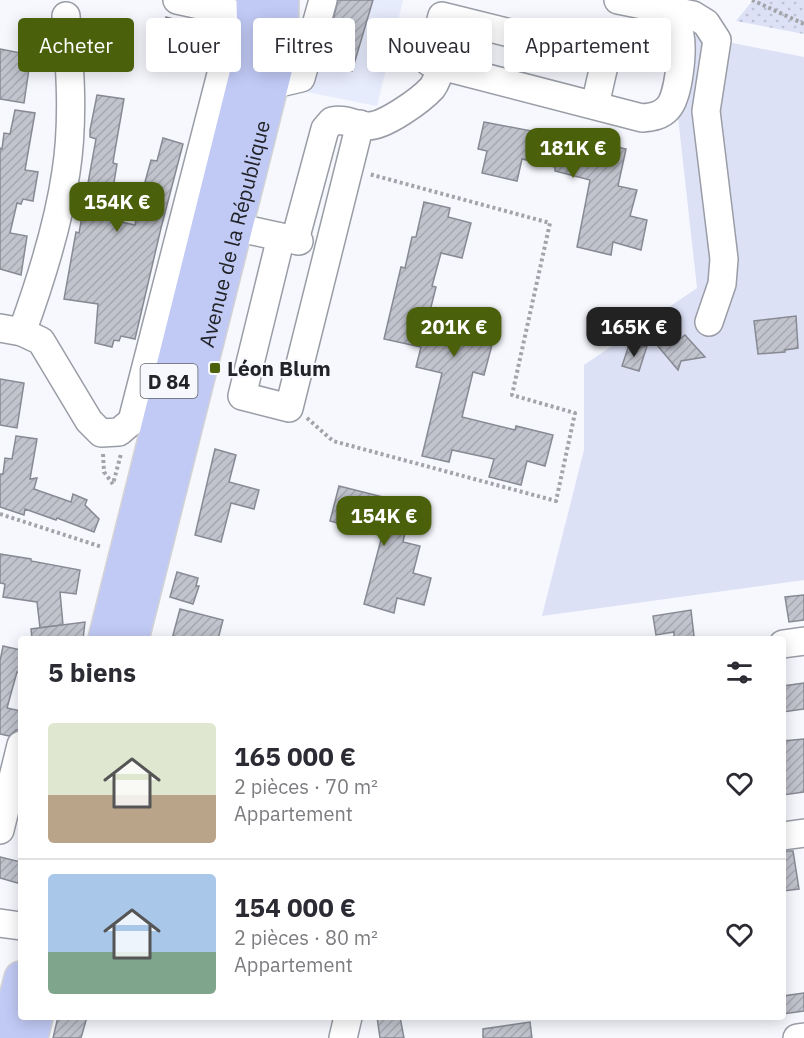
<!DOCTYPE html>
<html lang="fr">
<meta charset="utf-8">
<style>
:root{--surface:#fff;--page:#f2f2f3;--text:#2b2b33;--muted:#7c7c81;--line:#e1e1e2;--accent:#4a600b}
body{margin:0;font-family:"IBM Plex Sans",sans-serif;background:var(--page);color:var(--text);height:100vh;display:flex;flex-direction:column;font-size:22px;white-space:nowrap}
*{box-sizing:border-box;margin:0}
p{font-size:20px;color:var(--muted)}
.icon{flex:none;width:33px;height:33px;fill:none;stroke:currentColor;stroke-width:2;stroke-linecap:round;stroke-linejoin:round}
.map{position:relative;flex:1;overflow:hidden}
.sheet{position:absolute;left:18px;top:636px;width:768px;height:384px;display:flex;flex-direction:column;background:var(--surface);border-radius:6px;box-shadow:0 3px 15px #0003}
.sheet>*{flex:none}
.guide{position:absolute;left:18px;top:18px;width:768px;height:54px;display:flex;gap:12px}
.price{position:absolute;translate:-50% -51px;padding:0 14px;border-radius:12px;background:var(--accent);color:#fff;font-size:20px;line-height:39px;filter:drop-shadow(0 2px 3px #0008)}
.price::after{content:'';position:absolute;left:50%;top:36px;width:18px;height:14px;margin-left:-9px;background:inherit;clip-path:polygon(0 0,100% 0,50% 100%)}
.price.current{background:#222;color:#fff}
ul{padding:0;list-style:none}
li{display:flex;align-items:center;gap:18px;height:150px;padding:0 30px}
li+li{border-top:2px solid var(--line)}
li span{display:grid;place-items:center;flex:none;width:168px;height:120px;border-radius:6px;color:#555}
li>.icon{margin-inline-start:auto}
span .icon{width:72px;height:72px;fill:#fffc;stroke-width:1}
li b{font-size:26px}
h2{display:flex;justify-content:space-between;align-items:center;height:72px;padding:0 30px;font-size:26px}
.pill{padding:0 21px;border-radius:6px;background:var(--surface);box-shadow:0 3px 15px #0003;font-size:21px;line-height:54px}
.pill.current{background:var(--accent);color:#fff}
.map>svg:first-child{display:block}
</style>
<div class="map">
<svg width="804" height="1038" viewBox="0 0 804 1038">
<defs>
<pattern id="green-dots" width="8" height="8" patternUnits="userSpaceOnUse" patternTransform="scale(1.5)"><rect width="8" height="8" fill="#dce1f6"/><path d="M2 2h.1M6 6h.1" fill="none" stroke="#bcc1d3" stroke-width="1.8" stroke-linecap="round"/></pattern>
<pattern id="building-hatch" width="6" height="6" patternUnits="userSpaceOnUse" patternTransform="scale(1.5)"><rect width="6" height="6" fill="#c1c3cd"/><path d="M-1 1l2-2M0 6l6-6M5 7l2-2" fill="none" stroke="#a6a7b0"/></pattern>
</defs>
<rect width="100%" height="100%" fill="#f6f8fe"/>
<path fill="#e7ecfd" d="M315,0h88l-26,106 -85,-17z"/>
<path fill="url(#green-dots)" d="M753,0h51v34l-68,-13z"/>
<path fill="#dce1f6" d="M692,35l112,22v523l-262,36 42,-166v-85l113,-77 -19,-171z"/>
<g fill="url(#building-hatch)" stroke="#878a93" stroke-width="1.5">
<path d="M338,0h35l-21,71 -30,-8z"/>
<path d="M166,17l50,13 -9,34 -50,-12z"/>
<path d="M99,30l21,4 -6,28 -20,-4z"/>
<path d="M0,49l31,6 -7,48 -24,-4z"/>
<path d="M97,95l27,4 -10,57 -1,7 4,1 -9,55 27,6 2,-10 7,2 8,-34 -7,-1 6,-22 6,1 6,-23 20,6 -22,84 -26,111 -14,-3 -2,5 -5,-1 -2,7 -17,-4 3,-39 -34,-5 12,-67 3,1 17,-94 -6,-2v-7z"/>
<path d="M15,110l20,3 -10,57 13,2 -5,29 -10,-2 -2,5 -4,-1 -7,30 17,3 -6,39 -21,-6v-121l2,1 2,-16 6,1z"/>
<path d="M484,122l68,13 1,-4 73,18 -8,37 19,4 -7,26 17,4 -6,30 -28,-8 -2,13 -34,-8 13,-67 -35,-9v-4l-33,-8 -5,22 -35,-8 5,-22 -9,-2z"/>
<path d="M424,202l26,6 -2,9 23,6 -9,35 -21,-5 -9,33 4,1 -9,36 66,18 -9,34 -11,-3 -11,45 53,13 1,-4 37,9 -8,31 -18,-5 -6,24 -32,-8 5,-18 -42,-9 -3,12 -27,-6 20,-83 -26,-6 5,-20 -37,-8 17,-72 4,1 7,-31h4z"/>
<path d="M796,316l2,32 -13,2v2l-27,2 -4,-33z"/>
<path d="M685,335l20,22 -24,4 -3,9 -21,-25 20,-4z"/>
<path d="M629,345l8,3 10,-2 -8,25 -17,-5z"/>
<path d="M0,379l24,4 -7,45 -17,-3z"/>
<path d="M16,436l21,3 -7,40 7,-1 -3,11 37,13 2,-8 14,6 -2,5 14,14 -5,13 -37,-14 -1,2 -31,-11 -1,6 -24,-8v-33h3l2,-16 7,1z"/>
<path d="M215,449l21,6 -7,27 30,8 -5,19 -23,-6 -10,39 -26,-7z"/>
<path d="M339,486l72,18 -8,38 17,4 -7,27 18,5 -7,27 -27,-7 -3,15 -30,-9 18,-68 -52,-15z"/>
<path d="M0,554l31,5v2l49,9 -4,24 -16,-2 3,33 -23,3 -3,-26 -34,-5 2,-13 -5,-1z"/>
<path d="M177,572l21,6 -2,8h3l-6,18 -23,-7z"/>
<path d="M804,595v25l-15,2 -4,-25z"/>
<path d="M180,609l43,11 -5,19h-46z"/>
<path d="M691,610l3,26 -20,3v-7l-18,3 -3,-19z"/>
<path d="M85,622l-2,17h-51l-1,-10z"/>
<path d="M3,646l18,4v23l-4,-1 -10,36 14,3v19h-5l-7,6 -9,-2v-73z"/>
<path d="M804,683v26l-21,3v-26z"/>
<path d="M804,739v53l-21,3v-54z"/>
<path d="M783,851h10l6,38 -16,2z"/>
<path d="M0,857l21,5v22l-21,-6z"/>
<path d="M804,993v18l-21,3v-18z"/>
<path d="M58,1017h29l-6,21h-28z"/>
<path d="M377,1017h23l4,21h-24z"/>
<path d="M530,1022l2,16h-49v-9z"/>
</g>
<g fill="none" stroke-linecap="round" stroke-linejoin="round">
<g stroke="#9a9da6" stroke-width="30">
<g id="minor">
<path d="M618,0l75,15 13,8 11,17 -11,71 18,148 -2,25 -13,38"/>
<path d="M441,66l-12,-4 13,-46 164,41 -11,48"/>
<path d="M271,85l30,-7 22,-78"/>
<path d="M235,227l64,14"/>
<path d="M281,237l-39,159 47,12 71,-284"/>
<path d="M295,240l30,-111 7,-8c15,-3 23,5 36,5 17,0 53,-26 64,-38 5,-7 7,-14 9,-22l201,52c10,-1 19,-2 26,-10 11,-12 15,-57 12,-73 -3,-15 -12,-18 -8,-35"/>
<path d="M0,328l22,4 19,9 48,80 12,12 18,-1 13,-11 100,-390 -5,-20 -50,-11"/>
<path d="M22,332c19,-52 36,-105 44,-160 8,-51 4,-104 0,-156"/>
<path d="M783,644l21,-3"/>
<path d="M0,830l21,-85"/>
<path d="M783,836l21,-3"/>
<path d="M0,923l21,3"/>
<path d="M343,1038l5,-21"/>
<path d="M797,1038l7,-1"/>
</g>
</g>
<g stroke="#d3d3d4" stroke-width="36">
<g id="major">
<path d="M105,639l149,-596 -1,-43"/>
<path id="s1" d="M132,639l149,-592 1,-47"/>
<path d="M6,1038l15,-60"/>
<path d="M31,1038l5,-21"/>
</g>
</g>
<g stroke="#a3a4aa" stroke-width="4" stroke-dasharray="3 3" stroke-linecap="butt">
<path d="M752,0l52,24"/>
<path d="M307,418l26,23 223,60 19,-88 -63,-18 38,-172 -181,-49"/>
<path d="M103,454l1,18 9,12 8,-30"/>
<path d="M0,514l102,33"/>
</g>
<use href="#minor" stroke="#fff" stroke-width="27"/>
<use href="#major" stroke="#c1caf5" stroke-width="33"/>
</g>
<rect fill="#4a600b" stroke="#f6f8fe" stroke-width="2" x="209" y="362" width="12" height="12" rx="3"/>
<g text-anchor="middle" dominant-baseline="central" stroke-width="4.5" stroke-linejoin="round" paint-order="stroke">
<rect fill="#f6f8fe" stroke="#626368" stroke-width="1.5" x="140.5" y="364" width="57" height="34" rx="4.5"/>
<g font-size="20" font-weight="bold" fill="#222327">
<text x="169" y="381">D 84</text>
</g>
<g font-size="21" fill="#222327" stroke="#f6f8fe">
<text stroke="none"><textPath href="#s1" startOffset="418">Avenue de la République</textPath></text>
</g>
<g font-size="21" font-weight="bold" fill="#222327" stroke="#f6f8fe" text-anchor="start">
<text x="227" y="368">Léon Blum</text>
</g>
</g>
</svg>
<b class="price" style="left:573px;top:179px">181K €</b>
<b class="price" style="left:117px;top:233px">154K €</b>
<b class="price" style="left:454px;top:358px">201K €</b>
<b class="price current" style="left:634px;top:358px">165K €</b>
<b class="price" style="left:384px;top:547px">154K €</b>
<div class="guide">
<a class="pill current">Acheter</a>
<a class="pill">Louer</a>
<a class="pill">Filtres</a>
<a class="pill">Nouveau</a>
<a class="pill">Appartement</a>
</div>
<section class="sheet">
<h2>5 biens<svg class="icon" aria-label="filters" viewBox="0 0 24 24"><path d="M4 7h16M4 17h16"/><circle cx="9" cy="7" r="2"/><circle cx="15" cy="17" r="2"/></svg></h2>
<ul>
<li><span style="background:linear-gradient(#dfe7d0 60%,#b9a48a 0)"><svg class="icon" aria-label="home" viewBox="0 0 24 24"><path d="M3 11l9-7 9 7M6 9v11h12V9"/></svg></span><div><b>165 000 €</b><p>2 pièces · 70 m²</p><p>Appartement</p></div><svg class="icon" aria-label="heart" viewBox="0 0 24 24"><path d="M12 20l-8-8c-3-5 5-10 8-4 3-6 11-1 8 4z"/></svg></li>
<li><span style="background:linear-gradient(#a9c7e8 65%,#7fa58c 0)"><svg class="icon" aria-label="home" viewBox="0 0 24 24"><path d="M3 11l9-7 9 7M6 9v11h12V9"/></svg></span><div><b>154 000 €</b><p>2 pièces · 80 m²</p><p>Appartement</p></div><svg class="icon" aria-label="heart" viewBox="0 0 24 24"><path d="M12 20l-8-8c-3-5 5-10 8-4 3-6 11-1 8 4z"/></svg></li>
</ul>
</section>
</div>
